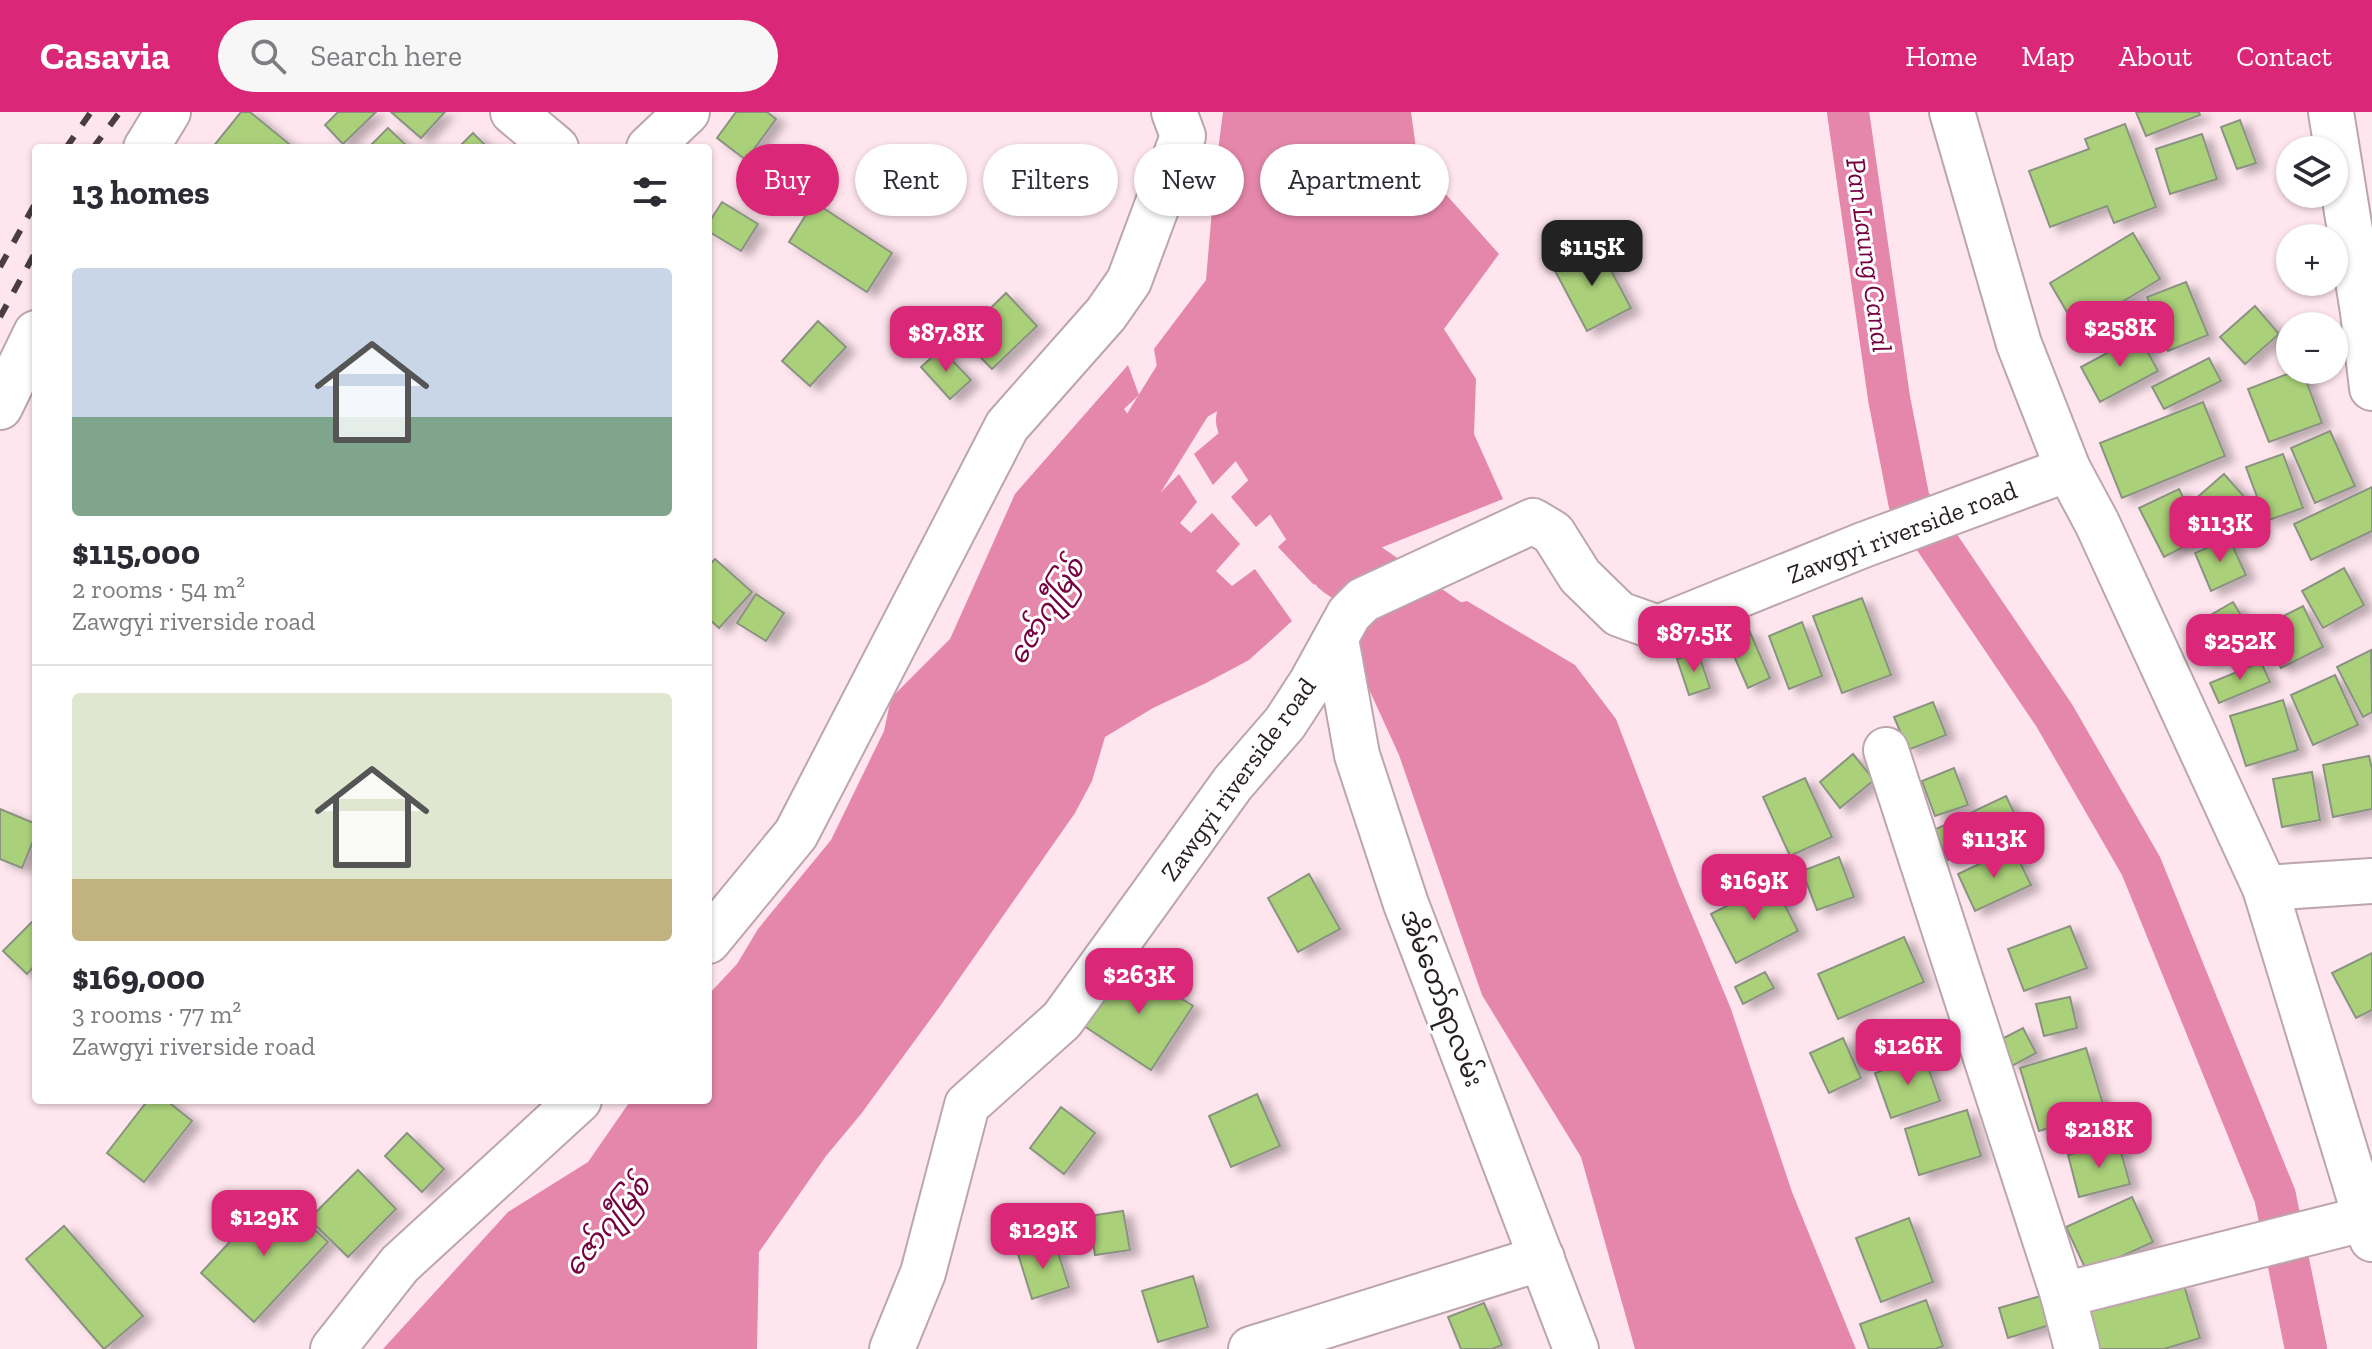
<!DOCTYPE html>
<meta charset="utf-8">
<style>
:root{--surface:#fff;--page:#f7f7f7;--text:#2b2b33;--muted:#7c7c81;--line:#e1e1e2;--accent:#db2777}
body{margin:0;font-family:"Zilla Slab","Noto Sans Myanmar",serif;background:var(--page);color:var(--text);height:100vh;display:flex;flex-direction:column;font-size:30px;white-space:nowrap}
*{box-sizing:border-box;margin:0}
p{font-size:26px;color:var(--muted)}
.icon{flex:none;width:44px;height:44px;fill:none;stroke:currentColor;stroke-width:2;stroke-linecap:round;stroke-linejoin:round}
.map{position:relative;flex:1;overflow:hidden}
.sheet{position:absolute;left:32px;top:32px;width:680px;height:960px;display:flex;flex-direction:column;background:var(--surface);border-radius:8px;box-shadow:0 2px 6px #0004}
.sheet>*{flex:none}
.hud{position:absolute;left:736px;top:32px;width:760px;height:72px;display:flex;gap:16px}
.fabs{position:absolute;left:2276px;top:24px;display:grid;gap:16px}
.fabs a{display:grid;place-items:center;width:72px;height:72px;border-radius:50%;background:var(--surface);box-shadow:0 2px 6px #0004;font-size:40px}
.price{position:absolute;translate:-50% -68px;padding:0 18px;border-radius:16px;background:var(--accent);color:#fff;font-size:26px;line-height:52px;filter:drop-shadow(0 2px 4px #0008)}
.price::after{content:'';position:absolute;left:50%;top:48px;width:24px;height:18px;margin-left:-12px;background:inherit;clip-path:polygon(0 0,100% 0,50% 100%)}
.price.active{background:#222;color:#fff}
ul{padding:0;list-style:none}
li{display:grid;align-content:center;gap:16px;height:424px;padding:0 40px}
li+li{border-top:2px solid var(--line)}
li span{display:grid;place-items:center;height:248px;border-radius:8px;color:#555}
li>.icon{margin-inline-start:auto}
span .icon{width:144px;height:144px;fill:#fffc;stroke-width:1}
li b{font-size:34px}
h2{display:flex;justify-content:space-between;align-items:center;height:96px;padding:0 40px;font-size:34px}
.pill{padding:0 28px;border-radius:36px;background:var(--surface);box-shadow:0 2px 6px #0004;font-size:28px;line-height:72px}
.pill.active{background:var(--accent);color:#fff}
header{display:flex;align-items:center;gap:48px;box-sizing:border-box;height:112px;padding:0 40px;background:var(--accent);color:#fff}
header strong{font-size:38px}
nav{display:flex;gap:44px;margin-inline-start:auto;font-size:28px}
.search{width:560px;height:72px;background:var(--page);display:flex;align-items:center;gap:20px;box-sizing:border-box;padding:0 28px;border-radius:44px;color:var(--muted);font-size:30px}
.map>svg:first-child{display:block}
</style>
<header>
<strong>Casavia</strong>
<div class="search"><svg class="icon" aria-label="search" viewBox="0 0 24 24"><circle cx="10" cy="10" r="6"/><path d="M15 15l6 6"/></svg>Search here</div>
<nav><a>Home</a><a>Map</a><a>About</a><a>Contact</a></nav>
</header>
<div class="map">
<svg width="2372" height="1237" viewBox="0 0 2372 1237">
<defs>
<filter id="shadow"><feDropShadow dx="9" dy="5" stdDeviation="4" flood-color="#0004"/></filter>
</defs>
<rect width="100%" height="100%" fill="#ffe6ee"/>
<g fill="#e587aa">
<path d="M1223,0h188l7,51 81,91 -55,75 32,50 -2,55 29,65 -160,64 -20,12 -9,10 -36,-38 37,-35 -20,-19 -39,34 -25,-30 36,-35 -16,-17 -38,40 -19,-31 39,-33 -7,-15 -48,28 -11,-29 41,-29 -9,-23 -39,32 -6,-36 52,-69 9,-106z"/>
<path d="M1128,253l11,30 -15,14 13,18 10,-8 13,32 -16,13 15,30 20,-20 18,28 -17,21 11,10 21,-20 28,31 -24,27 16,15 23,-17 37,52 -43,39 -43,23 -53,25 -48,29 -13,44 -17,32 -137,196 -77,105 -35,42 -67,96 -2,97h-374l125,-137 80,-50 43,-62h77v-105l29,-31 21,-35 73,-89 53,-109 7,-33 59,-59 65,-145z"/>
<path d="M1467,489l108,64 41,54 63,165 52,125 61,183 64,157h-221l-54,-192 -99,-162 -83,-240 -58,-127z"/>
</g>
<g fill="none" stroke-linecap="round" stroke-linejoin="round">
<path stroke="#e587aa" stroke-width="42" d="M1848,0l41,286 20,103 145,214 87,151 134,330 31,153"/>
<g stroke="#e587aa" stroke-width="70">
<path d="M1251,308l92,143 150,104"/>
<path d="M1105,404l102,-165 55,-66"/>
</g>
</g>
<g fill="#aad17a" stroke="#8a9381" stroke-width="2" filter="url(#shadow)">
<path d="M241,0h9l44,36h-82z"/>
<path d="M338,0h38l-33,32 -18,-19z"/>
<path d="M391,0h54l-24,26z"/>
<path d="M736,0h31l9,7 -30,41 -29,-22z"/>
<path d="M2136,0h63l1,3 -54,21z"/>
<path d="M2240,8l16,43 -19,6 -16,-42z"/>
<path d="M2125,12l31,83 -42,16 -7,-17 -57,21 -21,-56 60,-22 -4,-10z"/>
<path d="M388,16l21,20h-41z"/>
<path d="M473,21l15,15h-30z"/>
<path d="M2202,22l15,45 -47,15 -14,-45z"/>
<path d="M722,90l36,22 -17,27 -33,-20v-7z"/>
<path d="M814,90l78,51 -25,39 -78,-50z"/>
<path d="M2133,121l27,46 -83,50 -27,-46z"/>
<path d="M1598,134l33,62 -44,23 -33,-62z"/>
<path d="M2186,170l22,53 -40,16 -21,-54z"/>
<path d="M1006,181l31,33 -45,43 -31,-32z"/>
<path d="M2255,194l24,28 -34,30 -25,-27z"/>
<path d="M818,209l28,26 -36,39 -28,-25z"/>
<path d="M2139,224l19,35 -58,31 -19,-35z"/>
<path d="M941,237l30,31 -21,19 -29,-32z"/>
<path d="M2209,246l12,23 -57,28 -12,-22z"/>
<path d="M2298,258h4l20,53 -53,19 -21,-53z"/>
<path d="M2203,290l22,54 -103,42 -22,-55z"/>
<path d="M2330,319l25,55 -40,17 -24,-55z"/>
<path d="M2283,342l20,54 -37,13 -20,-54z"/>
<path d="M2224,362l23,26 -30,27 -24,-26z"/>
<path d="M2372,375v44l-61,29 -17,-36z"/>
<path d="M2179,377l24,48 -39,20 -25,-49z"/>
<path d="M2229,426l17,37 -35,16 -16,-38z"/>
<path d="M715,447l37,33 -33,36 -11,-10v-52z"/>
<path d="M2344,456l20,37 -41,23 -21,-37z"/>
<path d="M756,482l28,19 -18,28 -29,-18z"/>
<path d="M1862,486l29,77 -49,18 -29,-77z"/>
<path d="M2233,490l21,35 -46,26 -20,-35z"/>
<path d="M2303,494l20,41 -42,21 -21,-40z"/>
<path d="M1802,510l20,54 -33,13 -20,-53z"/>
<path d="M1749,518l21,48 -22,10 -21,-48z"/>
<path d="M2371,538l1,62 -9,5 -26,-50z"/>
<path d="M1698,540l12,36 -21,7 -12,-36z"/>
<path d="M2261,550l9,20 -51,21 -9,-20z"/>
<path d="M2335,563l23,50 -45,20 -22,-50z"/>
<path d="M2283,588l15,50 -52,16 -16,-50z"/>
<path d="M1933,590l13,33 -38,15 -14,-33z"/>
<path d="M1853,642l21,26 -34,28 -20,-26z"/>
<path d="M2369,644l3,13v40l-39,8 -10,-52z"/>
<path d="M1954,656l14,37 -33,11 -13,-35z"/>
<path d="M2312,660l8,48 -38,7 -9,-48z"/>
<path d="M1805,666l27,59 -42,19 -27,-59z"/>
<path d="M2006,684l14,29 -72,35 -14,-30z"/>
<path d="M0,697l36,15v10l-14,34 -22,-9z"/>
<path d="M2013,736l18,37 -56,26 -17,-37z"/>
<path d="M1839,745l15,40 -37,13 -15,-39z"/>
<path d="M1309,762l31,55 -42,23 -30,-54z"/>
<path d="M1773,770l25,49 -62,32 -25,-49z"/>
<path d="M34,808l2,2v42l-9,10 -24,-23z"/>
<path d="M2070,814l17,42 -63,23 -16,-42z"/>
<path d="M1904,825l20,45 -86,37 -20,-45z"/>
<path d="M2372,841v57l-16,8 -24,-45z"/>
<path d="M1126,851l67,43 -42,64 -67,-44z"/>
<path d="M1765,860l9,16 -31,16 -8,-17z"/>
<path d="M2070,885l7,31 -33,8 -8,-32z"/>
<path d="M2023,916l13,25 -24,13 -14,-25z"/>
<path d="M1843,926l18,40 -32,15 -19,-40z"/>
<path d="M2086,936l19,63 -66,20 -19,-63z"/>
<path d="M1924,944l16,45 -49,17 -16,-45z"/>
<path d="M1257,982l23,52 -49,21 -22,-51z"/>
<path d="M148,988h18l26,21 -48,61 -37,-29z"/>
<path d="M1061,995l34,26 -31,41 -34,-26z"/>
<path d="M1967,998l14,46 -62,19 -14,-46z"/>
<path d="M407,1021l37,36 -22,23 -37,-36z"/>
<path d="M2118,1030l12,42 -51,13 -11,-42z"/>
<path d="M358,1058l38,39 -48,48 -39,-38z"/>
<path d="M275,1081l53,49 -74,80 -53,-49z"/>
<path d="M2132,1085l21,45 -66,30 -21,-45z"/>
<path d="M1123,1099l7,39 -35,5 -6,-39z"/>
<path d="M1909,1106l24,64 -52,20 -25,-64z"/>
<path d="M64,1114l79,90 -39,33 -78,-90z"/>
<path d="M1055,1131l14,44 -37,12 -14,-45z"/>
<path d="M1193,1164l15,51 -50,15 -16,-51z"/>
<path d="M2183,1170l17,56 -36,11h-77l-11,-34z"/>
<path d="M2044,1183l9,29 -45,14 -9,-30z"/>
<path d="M1926,1188l17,46 -8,3h-66l-9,-25z"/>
<path d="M1484,1191l18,42 -10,4h-31l-13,-32z"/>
</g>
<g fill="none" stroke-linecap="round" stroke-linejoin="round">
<g stroke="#bca5ad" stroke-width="48">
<g id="minor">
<path d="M513,0l43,36"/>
<path d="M2331,0l32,200 9,76"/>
<path d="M146,36l22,-36"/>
<path d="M649,36l38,-36"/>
<path d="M0,295l36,-74"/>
<path d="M1336,527l21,116 49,149 170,445"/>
<path d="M1886,638l177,545 14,54"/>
<path d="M708,829l88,-107 211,-408 99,-112 23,-33 54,-145 -9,-24"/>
<path d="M2063,1183l304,-77"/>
<path d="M333,1237l67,-85 179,-164"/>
<path d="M892,1237l31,-76 44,-168 95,-85 171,-237 52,-60 26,-40 38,-69 14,-14 170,-79 20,12 27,43 39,38 39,14 205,-83 205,-76"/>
<path d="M1251,1237l291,-91"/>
</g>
</g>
<g stroke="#bca5ad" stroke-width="48">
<g id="tertiary">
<path d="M1952,0l67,232 49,125 29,54 168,365 107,351"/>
<path d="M2265,776l107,-7"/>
</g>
</g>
<use href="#minor" stroke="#fff" stroke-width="44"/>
<use href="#tertiary" stroke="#fff" stroke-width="44"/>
<g stroke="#493d41" stroke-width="6" stroke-dasharray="14 14" stroke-linecap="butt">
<path d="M66,36l25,-36"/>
<path d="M93,36l27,-36"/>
<path d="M0,155l36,-65"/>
<path d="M0,205l36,-66"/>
</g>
</g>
<g text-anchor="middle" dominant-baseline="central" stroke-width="6" stroke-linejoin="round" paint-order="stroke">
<g font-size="26" fill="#271e21" stroke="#fff">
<text transform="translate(1902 420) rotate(-21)">Zawgyi riverside road</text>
<text transform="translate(1238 667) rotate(-54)">Zawgyi riverside road</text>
<text transform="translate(1442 886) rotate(69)">အိမ်တော်ရာလမ်း</text>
</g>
<g font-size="28" font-style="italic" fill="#750040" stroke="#fff">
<text transform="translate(1869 143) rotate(82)">Pan Laung Canal</text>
<text transform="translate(1046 499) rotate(-58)">ဇော်ဂျီမြစ်</text>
<text transform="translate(607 1114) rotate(-51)">ဇော်ဂျီမြစ်</text>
</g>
</g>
</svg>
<div class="fabs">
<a><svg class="icon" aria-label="layers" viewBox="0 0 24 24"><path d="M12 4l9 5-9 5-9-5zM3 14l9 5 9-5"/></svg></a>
<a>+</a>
<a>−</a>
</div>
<b class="price active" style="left:1592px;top:176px">$115K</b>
<b class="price" style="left:2120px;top:257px">$258K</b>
<b class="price" style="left:946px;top:262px">$87.8K</b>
<b class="price" style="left:2220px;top:452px">$113K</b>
<b class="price" style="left:1694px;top:562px">$87.5K</b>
<b class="price" style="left:2240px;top:570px">$252K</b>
<b class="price" style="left:1994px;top:768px">$113K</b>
<b class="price" style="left:1754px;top:810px">$169K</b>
<b class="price" style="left:1139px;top:904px">$263K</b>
<b class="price" style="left:1908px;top:975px">$126K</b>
<b class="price" style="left:2099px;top:1058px">$218K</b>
<b class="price" style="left:264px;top:1146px">$129K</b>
<b class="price" style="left:1043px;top:1159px">$129K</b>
<div class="hud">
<a class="pill active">Buy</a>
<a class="pill">Rent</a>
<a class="pill">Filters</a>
<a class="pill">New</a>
<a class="pill">Apartment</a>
</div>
<section class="sheet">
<h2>13 homes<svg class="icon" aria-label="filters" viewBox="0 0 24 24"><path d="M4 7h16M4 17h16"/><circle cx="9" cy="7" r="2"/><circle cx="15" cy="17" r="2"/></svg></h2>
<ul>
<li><span style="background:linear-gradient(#c9d6e8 60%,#7fa58c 0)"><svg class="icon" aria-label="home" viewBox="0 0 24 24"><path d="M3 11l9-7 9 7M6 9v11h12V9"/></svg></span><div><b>$115,000</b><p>2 rooms · 54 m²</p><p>Zawgyi riverside road</p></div></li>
<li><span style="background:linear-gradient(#dfe7d0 75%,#c2b280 0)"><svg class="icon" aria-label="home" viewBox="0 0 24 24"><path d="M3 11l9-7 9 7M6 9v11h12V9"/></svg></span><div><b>$169,000</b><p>3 rooms · 77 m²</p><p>Zawgyi riverside road</p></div></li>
</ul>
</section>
</div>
